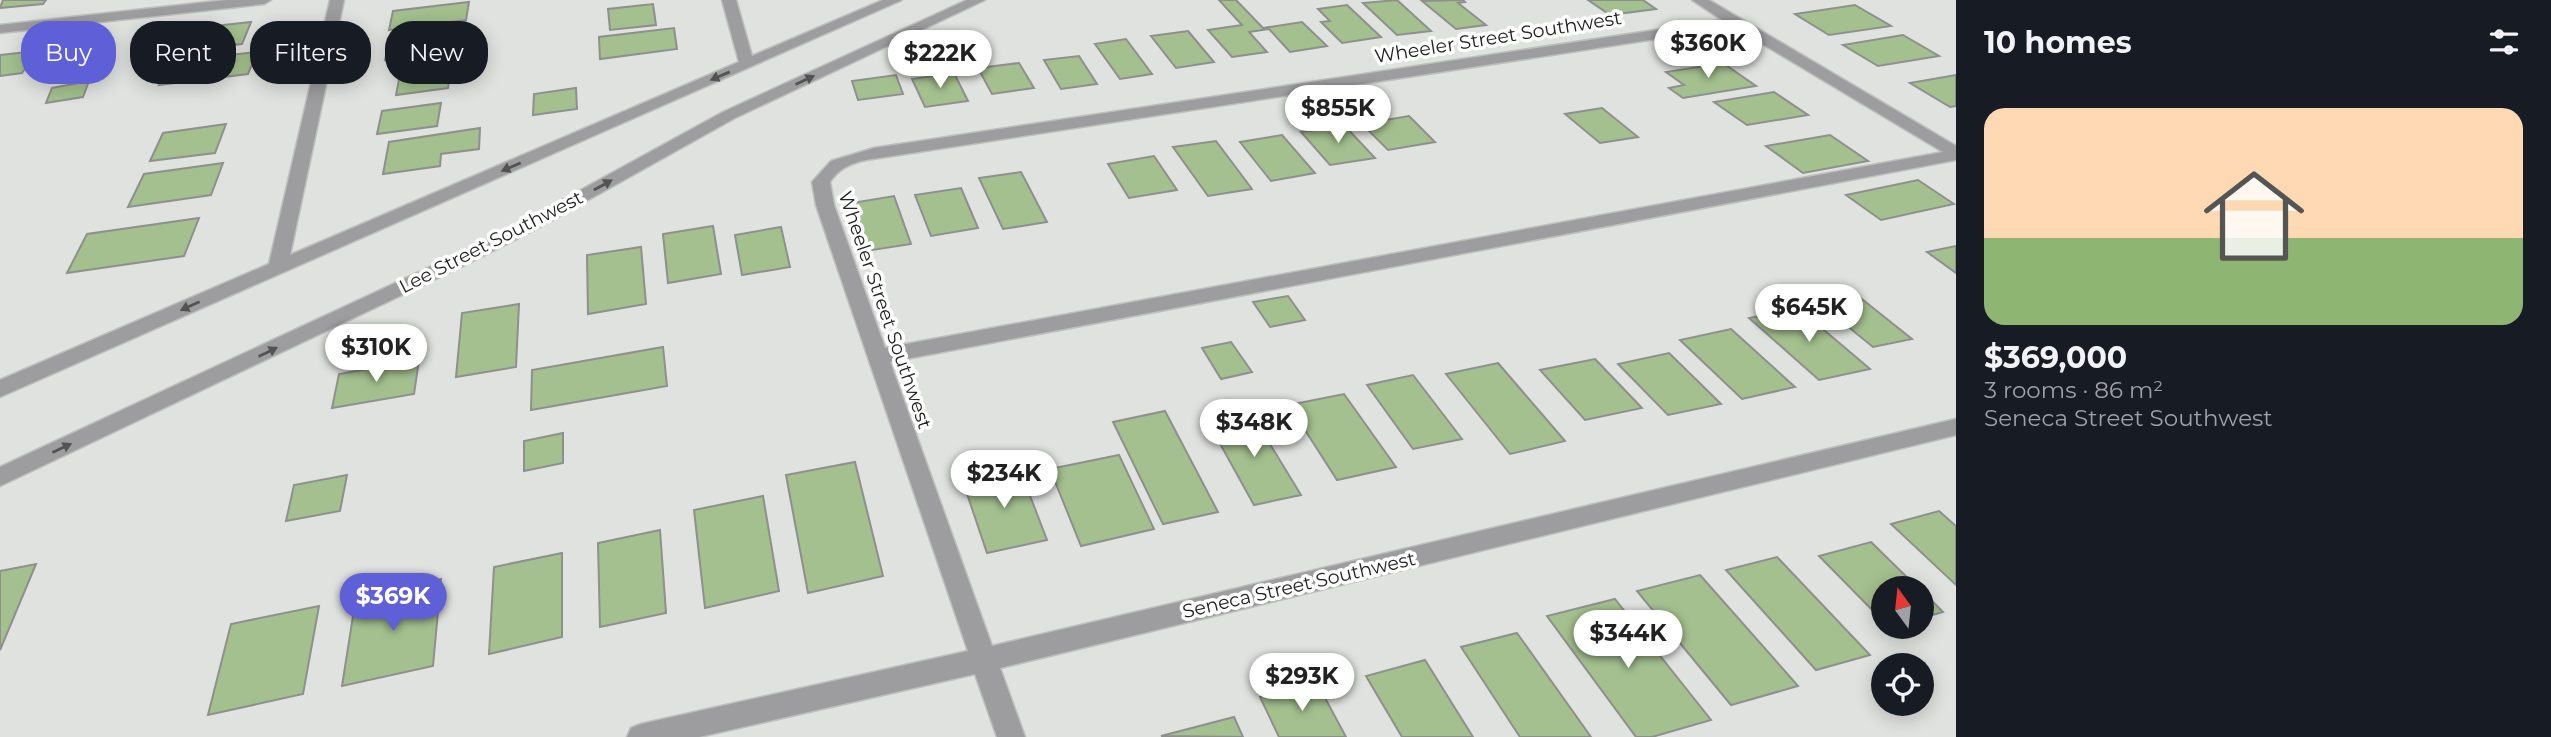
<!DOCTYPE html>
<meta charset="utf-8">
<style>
:root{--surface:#171b24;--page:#242831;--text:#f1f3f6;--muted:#9ea1a6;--line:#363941;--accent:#5f60d8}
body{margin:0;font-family:Montserrat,sans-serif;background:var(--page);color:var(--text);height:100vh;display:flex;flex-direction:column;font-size:26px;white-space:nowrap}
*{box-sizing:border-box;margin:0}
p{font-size:23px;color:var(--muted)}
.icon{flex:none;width:38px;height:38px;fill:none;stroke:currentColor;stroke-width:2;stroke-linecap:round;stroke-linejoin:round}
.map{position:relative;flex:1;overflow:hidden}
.details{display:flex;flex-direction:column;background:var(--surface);width:595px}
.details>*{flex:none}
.banner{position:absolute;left:21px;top:21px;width:665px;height:63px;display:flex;gap:14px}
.needle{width:46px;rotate:345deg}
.tools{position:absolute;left:1871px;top:576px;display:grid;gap:14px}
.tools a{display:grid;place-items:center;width:63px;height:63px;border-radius:50%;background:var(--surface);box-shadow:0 4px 18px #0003;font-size:35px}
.price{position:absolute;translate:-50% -60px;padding:0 16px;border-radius:24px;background:#fff;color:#222;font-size:23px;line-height:46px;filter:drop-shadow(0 2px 4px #0008)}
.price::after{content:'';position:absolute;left:50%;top:42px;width:21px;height:16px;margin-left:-10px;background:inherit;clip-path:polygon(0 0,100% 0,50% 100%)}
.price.on{background:var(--accent);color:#fff}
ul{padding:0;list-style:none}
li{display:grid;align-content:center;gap:14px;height:371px;padding:0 28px}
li+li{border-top:2px solid var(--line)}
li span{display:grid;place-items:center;height:217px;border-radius:21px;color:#555}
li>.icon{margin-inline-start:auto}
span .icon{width:126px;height:126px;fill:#fffc;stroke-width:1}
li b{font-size:30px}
h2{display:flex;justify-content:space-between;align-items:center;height:84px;padding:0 28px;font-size:30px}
.tag{padding:0 24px;border-radius:28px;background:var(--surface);box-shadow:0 4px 18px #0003;font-size:24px;line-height:63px}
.tag.on{background:var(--accent);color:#fff}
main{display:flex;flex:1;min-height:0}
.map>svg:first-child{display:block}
</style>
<main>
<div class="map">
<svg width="1956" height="737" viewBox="0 0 1956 737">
<rect width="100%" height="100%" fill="#e0e2df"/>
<g fill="#a4c08e" stroke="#8e908d" stroke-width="2">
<path d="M3,0h43l-3,4 -43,4z"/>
<path d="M1219,0h17l27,28 39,-6 25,24 -37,6 -21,-23 -20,3 18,20 -35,5 -24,-27 34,-5z"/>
<path d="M1397,0l34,31 -34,4 -34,-32z"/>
<path d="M1463,0l2,2 -7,1 28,22 -30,4 -34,-28z"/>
<path d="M1588,0h55l13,9 -46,6z"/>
<path d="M469,2l-3,18 -77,10 4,-19z"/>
<path d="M653,4l3,21 -46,5 -2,-21z"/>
<path d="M1347,5l34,32 -39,6 -21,-21 9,-1 -12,-12z"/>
<path d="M1855,5l36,21 -62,9 -34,-21z"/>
<path d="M251,22l-9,22 -103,12 9,-16 45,-5 4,-7z"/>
<path d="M674,28l3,21 -77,10 -1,-22z"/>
<path d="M448,31l-3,22 -60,7 5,-22z"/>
<path d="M1188,31l26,31 -38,6 -25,-32z"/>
<path d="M1903,35l36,21 -61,10 -35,-21z"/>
<path d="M1126,39l26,35 -32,5 -25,-35z"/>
<path d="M111,45l-10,17 -43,5 11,-17z"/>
<path d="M37,51l-15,22 -22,3v-21z"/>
<path d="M257,52l-9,22 -89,11 11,-23z"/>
<path d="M1079,56l18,28 -36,5 -17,-29z"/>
<path d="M452,62l-4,26 -52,7 5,-26z"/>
<path d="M1019,63l15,25 -42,6 -14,-26z"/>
<path d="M1723,63l33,23 -73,12 -14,-10 15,-3 -18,-13z"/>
<path d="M954,73l14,28 -43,6 -13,-28z"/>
<path d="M896,75l7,19 -45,6 -6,-19z"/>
<path d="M1956,75v31l-6,1 -40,-24z"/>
<path d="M89,81l-6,16 -37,6 6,-15z"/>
<path d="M576,88l1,21 -44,6 1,-21z"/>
<path d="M1774,92l34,23 -61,10 -33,-23z"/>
<path d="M441,103l-4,23 -60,8 5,-23z"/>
<path d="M1602,108l36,29 -38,6 -35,-29z"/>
<path d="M1409,116l26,26 -47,8 -26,-26z"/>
<path d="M226,124l-11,29 -65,8 13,-28z"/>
<path d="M1345,126l30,32 -45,7 -29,-33z"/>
<path d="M480,128l-1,21 -38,5 -1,12 -57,8 6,-32z"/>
<path d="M1282,135l33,38 -44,8 -31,-39z"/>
<path d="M1830,135l38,26 -65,12 -37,-27z"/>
<path d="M1216,141l36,48 -44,7 -35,-49z"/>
<path d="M1154,156l23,34 -48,8 -21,-34z"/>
<path d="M223,163l-12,32 -83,12 16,-33z"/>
<path d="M1021,172l26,50 -44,7 -24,-51z"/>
<path d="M1918,180l36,24 -73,16 -35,-25z"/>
<path d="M961,188l17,40 -47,8 -16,-41z"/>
<path d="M894,196l17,48 -45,7 -14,-48z"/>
<path d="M199,218l-15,38 -117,17 20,-39z"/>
<path d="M713,226l8,48 -53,9 -5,-49z"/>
<path d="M781,227l9,40 -48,8 -7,-40z"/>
<path d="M1956,246v27l-29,-21z"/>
<path d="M641,247l5,57 -58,10 -1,-59z"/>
<path d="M1848,288l64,51 -39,8 -63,-51z"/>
<path d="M1288,296l17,24 -35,7 -17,-25z"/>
<path d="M519,304l-3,63 -60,10 6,-64z"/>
<path d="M1798,308l72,61 -51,11 -70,-62z"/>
<path d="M1731,329l64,58 -53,12 -62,-59z"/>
<path d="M1231,342l21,30 -31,7 -19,-31z"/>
<path d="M663,347l4,39 -136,24 1,-40z"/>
<path d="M1669,353l52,51 -53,11 -50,-51z"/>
<path d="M1595,359l47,49 -57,12 -45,-50z"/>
<path d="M419,360l-5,34 -82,14 7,-34z"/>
<path d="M1498,363l67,78 -55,13 -64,-80z"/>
<path d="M1413,375l49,64 -49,10 -46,-64z"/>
<path d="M1344,394l52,73 -59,13 -48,-75z"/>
<path d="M1165,411l53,101 -55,12 -50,-102z"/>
<path d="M1251,413l50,82 -47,10 -46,-83z"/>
<path d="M563,433v30l-39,8v-30z"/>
<path d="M1119,455l35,74 -73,17 -31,-77z"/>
<path d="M855,462l28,114 -75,17 -22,-118z"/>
<path d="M1019,467l28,73 -60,13 -25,-74z"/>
<path d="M347,475l-7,36 -54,10 8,-36z"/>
<path d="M763,496l16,95 -74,17 -11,-98z"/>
<path d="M1939,511l17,15v59l-65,-61z"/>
<path d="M660,530l6,83 -66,14 -2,-84z"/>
<path d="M1871,542l47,46h-35v33l-64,-65z"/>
<path d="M562,553v84l-73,17 5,-87z"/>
<path d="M1777,557l93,98 -54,15 -90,-100z"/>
<path d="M36,564l-36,86v-79z"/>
<path d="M1700,575l98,111 -67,19 -94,-114z"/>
<path d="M441,579l-8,87 -91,20 14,-89z"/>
<path d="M1922,591l21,21 -21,6z"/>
<path d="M1615,599l96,121 -59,17h-16l-89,-121z"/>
<path d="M319,606l-16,88 -95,21 23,-91z"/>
<path d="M1517,633l74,104h-71l-59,-90z"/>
<path d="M1425,660l48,77h-71l-36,-61z"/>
<path d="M1317,683l29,54h-67l-19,-40z"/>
<path d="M1234,717l9,20 -82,-1z"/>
</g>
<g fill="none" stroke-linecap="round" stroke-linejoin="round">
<g stroke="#bebfbd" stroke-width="3">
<g id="minor">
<path d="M226,0h45l-7,4 -264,29v-8z"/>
<path d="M330,0h14l-54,255 449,-193 -17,-62h14l16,56 131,-56h19l-902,397v-17l269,-116z"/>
<path d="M967,0h18l-250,118 -197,110 -75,38 -463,220v-19l449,-209 77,-38 197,-108z"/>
<path d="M1692,0h17l247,146v14l-1066,202 102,284 964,-227v16l-956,233 25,69h-28l-22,-63 -276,63h-72l4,-9 10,-4 327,-73 -152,-446 -4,-23 19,-21 43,-13 848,-128zM1734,27l209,125 -1058,196 -51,-143 -4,-23c8,-13 21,-19 36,-22z"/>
</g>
</g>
<use href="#minor" fill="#9d9d9f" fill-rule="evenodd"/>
</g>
<defs><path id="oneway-solid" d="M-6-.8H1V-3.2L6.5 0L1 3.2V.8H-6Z" transform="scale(1.75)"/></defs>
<g fill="#535353">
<use href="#oneway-solid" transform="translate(720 76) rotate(157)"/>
<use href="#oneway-solid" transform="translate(805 80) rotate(-25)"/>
<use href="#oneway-solid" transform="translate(511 167) rotate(157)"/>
<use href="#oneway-solid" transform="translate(603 185) rotate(-29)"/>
<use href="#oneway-solid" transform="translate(190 306) rotate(156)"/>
<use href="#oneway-solid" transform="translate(268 352) rotate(-26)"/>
<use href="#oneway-solid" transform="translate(62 448) rotate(-25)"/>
</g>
<g text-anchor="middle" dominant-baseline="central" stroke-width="7" stroke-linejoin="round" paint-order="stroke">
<g font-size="19" fill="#212120" stroke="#fff">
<text transform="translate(1498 37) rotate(-9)">Wheeler Street Southwest</text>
<text transform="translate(491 242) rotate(-27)">Lee Street Southwest</text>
<text transform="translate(885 310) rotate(71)">Wheeler Street Southwest</text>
<text transform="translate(1299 585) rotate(-13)">Seneca Street Southwest</text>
</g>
</g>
</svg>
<div class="tools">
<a><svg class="needle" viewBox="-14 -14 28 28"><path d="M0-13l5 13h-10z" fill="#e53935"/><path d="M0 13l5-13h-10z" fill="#9ea1a6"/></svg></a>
<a><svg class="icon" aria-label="locate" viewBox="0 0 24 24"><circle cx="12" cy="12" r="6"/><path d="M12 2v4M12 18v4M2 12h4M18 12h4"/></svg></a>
</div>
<b class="price" style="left:1708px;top:80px">$360K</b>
<b class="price" style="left:940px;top:90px">$222K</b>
<b class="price" style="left:1338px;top:145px">$855K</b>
<b class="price" style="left:1809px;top:344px">$645K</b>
<b class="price" style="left:376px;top:384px">$310K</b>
<b class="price" style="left:1254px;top:459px">$348K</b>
<b class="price" style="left:1004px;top:510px">$234K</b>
<b class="price on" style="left:393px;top:633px">$369K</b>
<b class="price" style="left:1628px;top:670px">$344K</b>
<b class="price" style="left:1302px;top:713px">$293K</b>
<div class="banner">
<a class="tag on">Buy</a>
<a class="tag">Rent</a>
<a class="tag">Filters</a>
<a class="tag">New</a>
</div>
</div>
<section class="details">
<h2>10 homes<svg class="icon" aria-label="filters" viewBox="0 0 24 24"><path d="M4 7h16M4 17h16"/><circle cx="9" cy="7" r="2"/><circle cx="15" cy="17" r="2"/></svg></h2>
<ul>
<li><span style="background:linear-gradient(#ffd9b3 60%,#8fb573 0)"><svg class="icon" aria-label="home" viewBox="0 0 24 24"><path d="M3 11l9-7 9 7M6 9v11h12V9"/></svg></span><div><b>$369,000</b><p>3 rooms · 86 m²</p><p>Seneca Street Southwest</p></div></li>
</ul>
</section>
</main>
